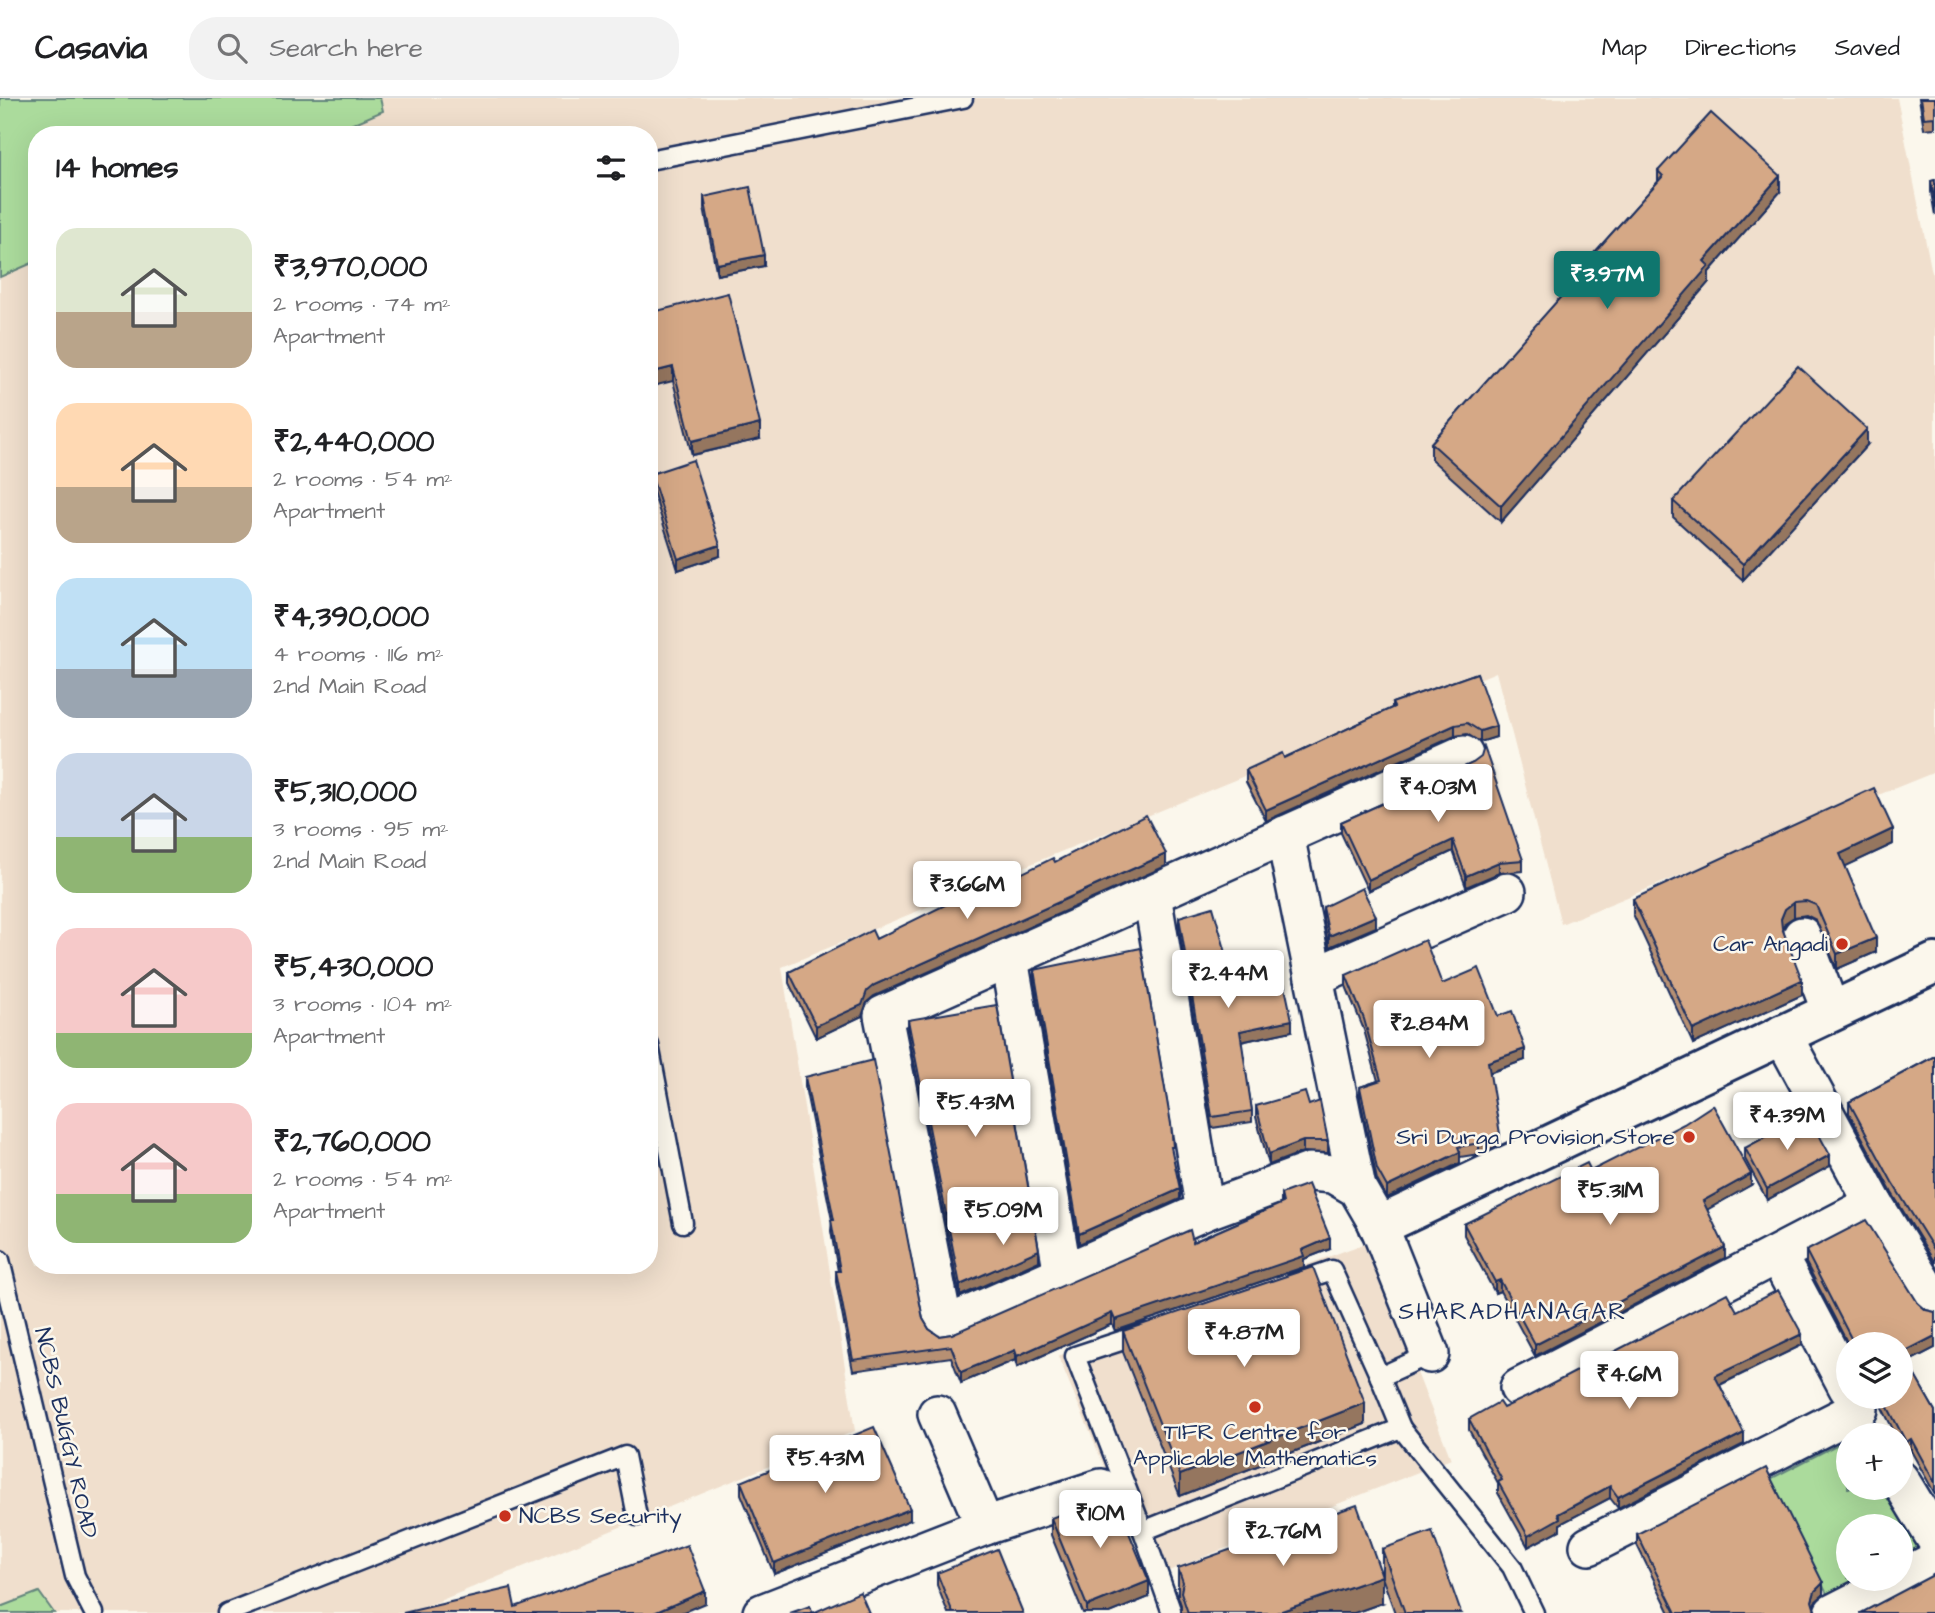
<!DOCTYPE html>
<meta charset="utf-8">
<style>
:root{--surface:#fff;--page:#f2f2f2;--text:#202124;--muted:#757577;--line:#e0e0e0;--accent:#0f766e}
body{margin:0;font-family:"Architects Daughter",sans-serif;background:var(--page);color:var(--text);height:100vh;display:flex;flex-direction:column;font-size:26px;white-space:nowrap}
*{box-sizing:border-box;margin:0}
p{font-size:23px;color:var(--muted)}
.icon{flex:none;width:38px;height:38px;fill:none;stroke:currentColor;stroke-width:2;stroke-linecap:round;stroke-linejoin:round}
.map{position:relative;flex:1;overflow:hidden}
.sheet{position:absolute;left:28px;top:28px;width:630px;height:1148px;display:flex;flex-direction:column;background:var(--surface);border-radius:28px;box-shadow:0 7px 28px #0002}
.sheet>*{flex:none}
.fabs{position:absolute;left:1836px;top:1234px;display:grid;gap:14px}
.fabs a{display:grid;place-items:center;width:77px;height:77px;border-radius:50%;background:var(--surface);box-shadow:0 7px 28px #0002;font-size:35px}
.price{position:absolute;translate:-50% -60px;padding:0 16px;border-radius:7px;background:#fff;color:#222;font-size:23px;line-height:46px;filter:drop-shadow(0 2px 4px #0008)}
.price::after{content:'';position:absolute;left:50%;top:42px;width:21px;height:16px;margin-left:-10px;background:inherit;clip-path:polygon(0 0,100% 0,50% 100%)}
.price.selected{background:var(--accent);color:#fff}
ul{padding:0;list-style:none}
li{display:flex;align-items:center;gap:21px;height:175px;padding:0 28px}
li span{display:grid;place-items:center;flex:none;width:196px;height:140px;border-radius:21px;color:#555}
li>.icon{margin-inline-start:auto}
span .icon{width:84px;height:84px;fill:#fffc;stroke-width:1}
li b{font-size:30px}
h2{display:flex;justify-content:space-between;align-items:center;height:84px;padding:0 28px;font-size:30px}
header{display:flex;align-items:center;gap:42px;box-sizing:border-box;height:98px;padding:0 35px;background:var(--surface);border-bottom:2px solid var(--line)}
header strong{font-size:33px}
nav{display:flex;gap:38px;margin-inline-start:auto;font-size:24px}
.search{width:490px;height:63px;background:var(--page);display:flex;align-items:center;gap:18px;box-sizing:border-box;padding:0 24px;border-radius:28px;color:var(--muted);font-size:26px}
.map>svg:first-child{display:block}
</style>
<header>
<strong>Casavia</strong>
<div class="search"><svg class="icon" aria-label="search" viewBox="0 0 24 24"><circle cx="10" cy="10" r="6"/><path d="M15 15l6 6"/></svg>Search here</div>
<nav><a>Map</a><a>Directions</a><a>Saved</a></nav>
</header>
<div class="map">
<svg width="1935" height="1515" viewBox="0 0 1935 1515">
<rect width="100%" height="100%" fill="#fbf7ec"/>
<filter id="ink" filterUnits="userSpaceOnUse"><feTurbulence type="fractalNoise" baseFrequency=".0143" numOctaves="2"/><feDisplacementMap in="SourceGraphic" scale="14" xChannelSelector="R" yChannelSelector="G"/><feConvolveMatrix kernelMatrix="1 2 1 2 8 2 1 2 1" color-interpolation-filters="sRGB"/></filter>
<g filter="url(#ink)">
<g fill="#f0dfcd" fill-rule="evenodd">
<path d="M0,0h1897l38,190v484l-374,152 -65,-252 -714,295 73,464 -445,182h-410zM37,37h612v1130h-612z"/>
<path d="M1366,1145l85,216 -300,119 -93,-222z"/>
</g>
<g fill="#abdb9c" stroke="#63857d" stroke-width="2">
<path d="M0,0h380l3,13 -56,24h-290v126l-37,16z"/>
<path d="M1848,1341v49h43l36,57 -26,14 -1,-33h-52v52l13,1 -33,17 -58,-117z"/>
<path d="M39,1494l15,21h-54v-6z"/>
</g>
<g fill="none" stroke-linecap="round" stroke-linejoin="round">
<g stroke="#1b2f5e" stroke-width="23">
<g id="lane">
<path d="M649,62l314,-62"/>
<path d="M649,947l34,178"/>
<path d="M0,1162l75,316 19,37"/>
<path d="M1294,1185l38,-13 48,107"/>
<path d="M1145,1235l-70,23 68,175 258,-103 -21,-51 50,-23"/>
<path d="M1401,1330l111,139 22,46"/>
<path d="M1143,1433l29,82"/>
<path d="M227,1515l398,-157 12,60"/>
</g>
</g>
<g stroke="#1b2f5e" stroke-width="42">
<g id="street">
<path d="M1285,737l72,353"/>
<path d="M1152,797l53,316"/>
<path d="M1802,838l29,76"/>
<path d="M1009,861l54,315"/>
<path d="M1314,879l193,-85"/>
<path d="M1782,936l92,170 61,99"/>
<path d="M1778,1158l70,132"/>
<path d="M1430,1256l-51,-128 -22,-38 -24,-14 -23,-2 -105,39 -261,115 -61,-311 581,-260"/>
<path d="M1519,1290l355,-184"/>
<path d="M937,1316l48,112"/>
<path d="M1900,1382l35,58"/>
<path d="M1589,1448l270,-137"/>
<path d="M762,1515l223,-87 116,-38"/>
<path d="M1833,1515l102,-52"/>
</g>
</g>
<g stroke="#1b2f5e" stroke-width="44">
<path id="secondary" d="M1379,1128l556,-263"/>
</g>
<use href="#lane" stroke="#fbf7ec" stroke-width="18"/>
<use href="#street" stroke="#fbf7ec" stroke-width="37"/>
<use href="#secondary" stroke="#fbf7ec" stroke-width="38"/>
</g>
<g fill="#b79073" stroke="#1b2f5e" stroke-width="2">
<path d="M1919,0h16v30l-11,1z"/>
<path d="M1658,73l122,21 -71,80v10l-208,240 -70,-63v-16l156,-175v-7l71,-79z"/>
<path d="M1935,82v35l-4,-23v-11z"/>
<path d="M704,99l60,69 -47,9 -13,-67z"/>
<path d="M649,215l111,126 -68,16 -19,-74z"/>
<path d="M1867,347l-124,135 -70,-63v-16z"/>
<path d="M651,376l69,82 -42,14 -27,-85z"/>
<path d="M1477,575l19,64 -16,5 -13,-8 -12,2 -189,85 -20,-39v-12l39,-12 107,-50v-5z"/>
<path d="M1473,665l50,97v11l-24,2 -33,14 -13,-36 -85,40 -27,-58v-11z"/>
<path d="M1893,746l-48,22 31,86 -39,17 -21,-49 -10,-5 -12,2 -9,6 -2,7 19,65 -109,49 -60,-130v-15z"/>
<path d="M1055,764l111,4 -292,130 -7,6 -5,14 -46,22 -27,-55v-11l87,-33 132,-59z"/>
<path d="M1323,809l53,20 -47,20 -6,-29z"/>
<path d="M1179,819l53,57 60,57 -51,11 11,69v11l-40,6 -33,-200z"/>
<path d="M1034,872l139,187 7,42 -101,45 -45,-264z"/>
<path d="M1346,877l96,9 56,32 27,44 -36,13 11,72 -21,9 -19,3v6l-73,35 -10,-18 -17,-82v-11l18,-6 -14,-51 -18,-44z"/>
<path d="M908,922l131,241 -79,35 -52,-265z"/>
<path d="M1935,958v207l-43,-70 -43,-80v-11z"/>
<path d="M805,979l118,242 6,10 10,7 13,-2 241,-92 88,-38v-10l49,55 -26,10v8l-189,64 -3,-7 -95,43 -2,-7 -54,23 -10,-26 -98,14 -17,-89v-11h2l-7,-40 1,-11 -27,-133z"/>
<path d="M1256,1008l72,35v12l-25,-1 -34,13 -13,-48z"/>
<path d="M1745,1050l85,18 -63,34 -22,-41z"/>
<path d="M1591,1073l160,14 -44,24 18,49 -190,98 -35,-65 -5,2 -31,-58v-11z"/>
<path d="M1806,1153l112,52 8,7 9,2v36l-28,14 28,49v83l-24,-43 -5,3 -6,-11v-8h-4l-20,-39h24v-52h-52l-42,-81z"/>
<path d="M1123,1233l242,93 -185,72 -57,-144z"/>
<path d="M1802,1247l-82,40 24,59 -126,64 -8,-10 -50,26v6l-32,17 -30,-54v-10l-29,-53v-11l34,-11z"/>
<path d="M741,1384l169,38 -136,54 -33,-80z"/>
<path d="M1051,1420l98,79 -39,16h-27l-32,-78z"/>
<path d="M1637,1436l186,61 -8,7 -1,5 2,6h-146l-33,-68z"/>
<path d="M1382,1451l79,64h-66l-13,-36z"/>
<path d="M1178,1470l204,35 -28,10h-173v-8l-3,-9z"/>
<path d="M937,1475l86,40h-75l-11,-28z"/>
</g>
<g fill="#95765e" stroke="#1b2f5e" stroke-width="2">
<path d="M1780,78v16l-71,80v10l-208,240v-16l203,-245z"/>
<path d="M764,157v11l-47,9v-11z"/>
<path d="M673,269v14l-24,6v-14z"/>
<path d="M760,326v15l-68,16v-14z"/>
<path d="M1867,331v16l-124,135v-16z"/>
<path d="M720,447v11l-42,14v-11z"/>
<path d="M1455,627v11l-189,85v-11z"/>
<path d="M1496,628v11l-16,5v-11z"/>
<path d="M1893,731v15l-53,25v-15z"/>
<path d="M1453,742v11l-85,40v-11z"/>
<path d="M1166,756v12l-292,130 -7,6 -5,14 -46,22v-12l58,-41z"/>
<path d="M1499,764v11l-33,14v-11z"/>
<path d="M1794,804v15l-9,6 -4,10v-14l4,-10z"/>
<path d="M1376,818v11l-47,20v-11z"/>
<path d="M1876,840v14l-39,17v-15z"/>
<path d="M1802,882v15l-109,49v-14z"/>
<path d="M1292,922v11l-52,11v-11z"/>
<path d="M1525,951v11l-37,13v-11z"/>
<path d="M1500,1036v11l-21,9v-11z"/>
<path d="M1303,1043v11l-34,13v-11z"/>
<path d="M1460,1054v11l-73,35v-11z"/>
<path d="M1830,1057v11l-63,34v-11z"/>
<path d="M1751,1076v11l-48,27v-11z"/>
<path d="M1180,1091v10l-101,45v-10z"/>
<path d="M1330,1140v11l-26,10v8l-189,64v-11l187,-70z"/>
<path d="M1725,1149v11l-190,98v-11z"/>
<path d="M1039,1152v11l-79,35v-11z"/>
<path d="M1500,1182v11l-5,2v-11z"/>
<path d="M1112,1215v11l-95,43v-11z"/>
<path d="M1802,1236v11l-87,42v-11z"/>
<path d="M1935,1238v12l-33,17v-12z"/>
<path d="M1015,1252v10l-54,23v-11z"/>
<path d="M1365,1305v21l-185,72v-21z"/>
<path d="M1744,1335v11l-126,64v-11z"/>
<path d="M1911,1341v12l-5,3v-12z"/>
<path d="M1610,1388v12l-50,26v6l-32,17v-11l30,-22z"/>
<path d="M910,1411v11l-136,54v-11z"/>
<path d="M1382,1478v27l-28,10h-78z"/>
<path d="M1149,1483v16l-39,16h-23v-7z"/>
<path d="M1823,1485v12l-8,7 -3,11v-12l3,-10z"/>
<path d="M705,1493v12l-24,10h-27z"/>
</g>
<g fill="#d5a886" stroke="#1b2f5e" stroke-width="2">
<path d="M1921,0h14v19l-11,1z"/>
<path d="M1711,15l69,63 -76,85 5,5 -208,240 -70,-63 159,-179 -3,-3 76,-85 -5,-5z"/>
<path d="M1935,82v24l-4,-23z"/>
<path d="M750,89l14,68 -47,9 -13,-67z"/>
<path d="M728,195l32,131 -68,17 -19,-74 -24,6v-60z"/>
<path d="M1798,268l69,63 -124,135 -70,-63z"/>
<path d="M693,362l27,85 -42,14 -27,-85z"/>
<path d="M1477,575l19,53 -16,5 -13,-8 -12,2 -189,85 -20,-40 37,-17 2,5 109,-51 -2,-4z"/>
<path d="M1484,649l39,113 -24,2 -33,14 -13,-36 -85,40 -27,-58 132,-59 8,-6z"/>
<path d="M1874,690l19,41 -53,25 36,84 -39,16 -21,-49 -10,-4 -12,1 -9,7 -4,10 1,9 20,52 -109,50 -60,-131z"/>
<path d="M1146,717l20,39 -292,131 -7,6 -5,14 -46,21 -27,-54 83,-42 4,9 130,-64 2,5 45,-22 2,4z"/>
<path d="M1362,790l14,28 -47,20 -6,-29z"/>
<path d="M1213,809l19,67 48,-10 12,56 -52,11 12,80 -40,6 -33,-200z"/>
<path d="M1425,842l17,44 37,-16 19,48 14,-5 13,38 -37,13 12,72 -21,9 -21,4 2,5 -73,35 -10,-18 -17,-82 21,-7 -17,-61 -18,-44z"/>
<path d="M1141,850l30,176 2,23h-2l9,42 -101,45 -45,-264z"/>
<path d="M997,907l42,245 -79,35 -52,-265z"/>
<path d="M1935,958v195l-43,-69 -43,-80z"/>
<path d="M873,962l50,259 6,10 10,7 13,-2 238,-104 3,12 90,-39 -2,-9 27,-10 22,54 -28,12 2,6 -189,64 -3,-7 -95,43 -2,-6 -54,22 -10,-26 -98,14 -17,-89h4l-9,-51h3l-29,-143z"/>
<path d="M1305,994l4,13 11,-4 8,40h-25l-34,13 -13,-48z"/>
<path d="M1713,1007l38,69 -48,27 22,46 -190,98 -35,-65 -5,2 -31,-58 123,-61 4,8 93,-47z"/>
<path d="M1799,1021l4,8 9,-5 18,33 -63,34 -22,-41z"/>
<path d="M1866,1122l52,83 8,7 9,2v24l-33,17 33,58v72l-24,-44 -5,3 -24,-46h18v-52h-46l-48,-93z"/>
<path d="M1313,1169l52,136 -185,72 -57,-144z"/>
<path d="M1778,1192l24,44 -87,42 29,57 -126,64 -8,-11 -52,28 2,4 -32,18 -30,-54 4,-2 -33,-61 30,-17 4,6 26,-12 198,-103 10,18z"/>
<path d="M874,1329l36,82 -136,54 -33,-81z"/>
<path d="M1766,1370l57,115 -8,8 -3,10 3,10 1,2h-140l-39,-79z"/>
<path d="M1113,1396l36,87 -62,25 -36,-88z"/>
<path d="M1357,1407l25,71 -106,37h-88l-7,-21 2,-10 -5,-14z"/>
<path d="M1432,1433l29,82h-56l-23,-64z"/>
<path d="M687,1447l18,46 -51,22h-251l108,-25 4,19z"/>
<path d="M997,1451l26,64h-70l-16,-40z"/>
<path d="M1935,1476v39h-76h2z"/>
<path d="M860,1494l9,21h-79l20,-7 3,7z"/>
</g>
</g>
<g fill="#c8321e" stroke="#fbf7ec" stroke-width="2.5">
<circle cx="1842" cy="846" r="7"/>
<circle cx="1689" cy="1039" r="7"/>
<circle cx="1255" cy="1309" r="7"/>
<circle cx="505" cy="1418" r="7"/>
</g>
<g text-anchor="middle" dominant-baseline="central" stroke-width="5" stroke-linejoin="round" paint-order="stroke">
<g font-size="23" fill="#1b2f5e" stroke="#fbf7ec" text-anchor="end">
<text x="1828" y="846">Car Angadi</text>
<text x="1675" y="1039">Sri Durga Provision Store</text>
<text x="1255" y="1334" text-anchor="middle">TIFR Centre for<tspan x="1255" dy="26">Applicable Mathematics</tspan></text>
<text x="519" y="1418" text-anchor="start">NCBS Security</text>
</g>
<g font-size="23" fill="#1b2f5e" stroke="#fbf7ec">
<text transform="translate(66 1335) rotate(77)">NCBS BUGGY ROAD</text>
</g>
<g font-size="24" letter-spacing="2" fill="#1b2f5e" stroke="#fbf7ec">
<text x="1513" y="1214">SHARADHANAGAR</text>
</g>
</g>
</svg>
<div class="fabs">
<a><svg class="icon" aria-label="layers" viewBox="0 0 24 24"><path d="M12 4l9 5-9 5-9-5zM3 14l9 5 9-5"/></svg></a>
<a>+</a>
<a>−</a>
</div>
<b class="price selected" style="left:1607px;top:213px">₹3.97M</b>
<b class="price" style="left:1438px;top:726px">₹4.03M</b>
<b class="price" style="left:967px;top:823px">₹3.66M</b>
<b class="price" style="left:1228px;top:912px">₹2.44M</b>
<b class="price" style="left:1429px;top:962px">₹2.84M</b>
<b class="price" style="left:975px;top:1041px">₹5.43M</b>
<b class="price" style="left:1787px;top:1054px">₹4.39M</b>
<b class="price" style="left:1610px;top:1129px">₹5.31M</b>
<b class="price" style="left:1003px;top:1149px">₹5.09M</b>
<b class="price" style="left:1244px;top:1271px">₹4.87M</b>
<b class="price" style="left:1629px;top:1313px">₹4.6M</b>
<b class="price" style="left:825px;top:1397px">₹5.43M</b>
<b class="price" style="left:1100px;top:1452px">₹10M</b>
<b class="price" style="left:1283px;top:1470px">₹2.76M</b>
<section class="sheet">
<h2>14 homes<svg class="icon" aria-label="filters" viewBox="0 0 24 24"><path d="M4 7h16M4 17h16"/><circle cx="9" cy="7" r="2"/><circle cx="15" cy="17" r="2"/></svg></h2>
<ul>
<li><span style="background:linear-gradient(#dfe7d0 60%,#b9a48a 0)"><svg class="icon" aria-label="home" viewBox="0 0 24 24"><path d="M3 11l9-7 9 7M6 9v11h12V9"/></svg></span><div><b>₹3,970,000</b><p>2 rooms · 74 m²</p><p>Apartment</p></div></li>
<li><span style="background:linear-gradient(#ffd9b3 60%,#b9a48a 0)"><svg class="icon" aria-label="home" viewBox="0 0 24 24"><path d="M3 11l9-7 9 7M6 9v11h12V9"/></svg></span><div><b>₹2,440,000</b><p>2 rooms · 54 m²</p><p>Apartment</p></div></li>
<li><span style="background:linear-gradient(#bfe0f5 65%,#9aa5b1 0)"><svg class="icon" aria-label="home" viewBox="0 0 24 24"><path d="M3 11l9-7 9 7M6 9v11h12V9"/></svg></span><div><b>₹4,390,000</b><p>4 rooms · 116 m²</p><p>2nd Main Road</p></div></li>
<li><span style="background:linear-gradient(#c9d6e8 60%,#8fb573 0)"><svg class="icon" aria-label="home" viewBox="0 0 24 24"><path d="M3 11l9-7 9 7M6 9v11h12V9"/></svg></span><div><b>₹5,310,000</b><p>3 rooms · 95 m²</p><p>2nd Main Road</p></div></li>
<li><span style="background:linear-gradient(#f6c9c9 75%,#8fb573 0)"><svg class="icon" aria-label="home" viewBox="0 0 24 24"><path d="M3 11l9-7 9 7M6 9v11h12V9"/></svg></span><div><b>₹5,430,000</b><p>3 rooms · 104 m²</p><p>Apartment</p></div></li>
<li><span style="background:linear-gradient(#f6c9c9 65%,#8fb573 0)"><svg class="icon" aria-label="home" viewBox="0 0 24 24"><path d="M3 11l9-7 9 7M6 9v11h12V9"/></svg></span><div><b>₹2,760,000</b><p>2 rooms · 54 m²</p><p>Apartment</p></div></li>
</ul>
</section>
</div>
